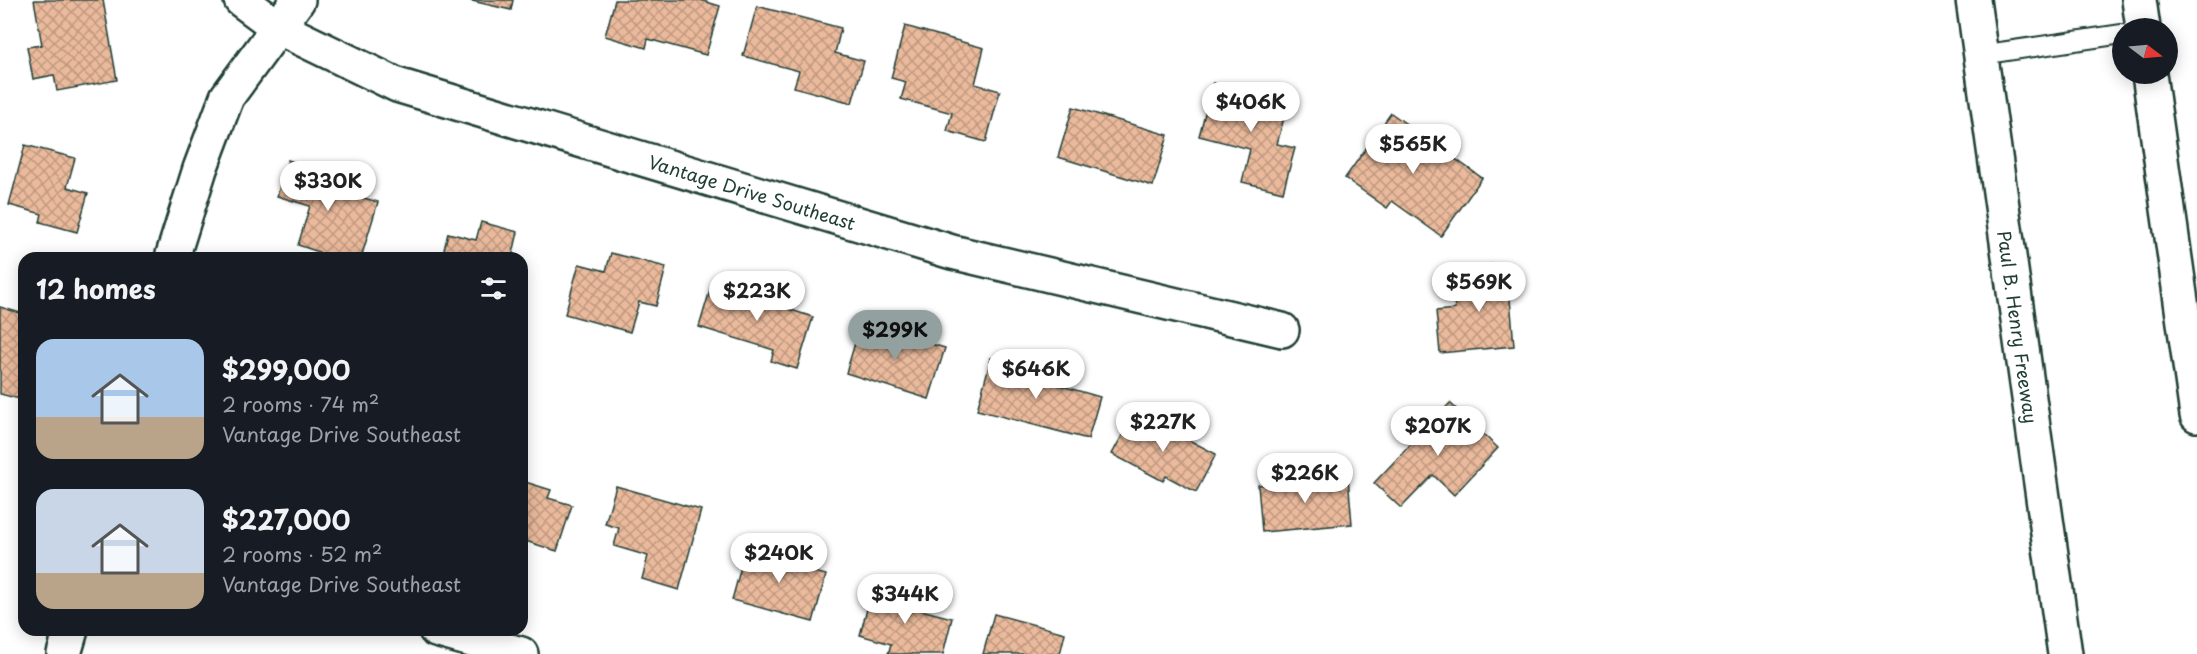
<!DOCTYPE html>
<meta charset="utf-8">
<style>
:root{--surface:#171b24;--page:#20242c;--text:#f1f3f6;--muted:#9ea1a6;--accent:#92a19f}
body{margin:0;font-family:"Playpen Sans",sans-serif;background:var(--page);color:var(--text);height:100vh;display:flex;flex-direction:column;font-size:22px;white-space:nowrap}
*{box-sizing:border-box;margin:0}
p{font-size:20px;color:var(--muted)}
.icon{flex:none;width:33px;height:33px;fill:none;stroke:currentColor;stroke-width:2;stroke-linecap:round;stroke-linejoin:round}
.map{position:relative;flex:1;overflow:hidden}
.panel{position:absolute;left:18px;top:252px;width:510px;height:384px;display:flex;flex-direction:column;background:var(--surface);border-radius:18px;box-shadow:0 3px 15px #0003}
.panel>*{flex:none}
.needle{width:39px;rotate:106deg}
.tools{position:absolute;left:2112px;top:18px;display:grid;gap:12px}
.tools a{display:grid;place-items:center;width:66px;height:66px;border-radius:50%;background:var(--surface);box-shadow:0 3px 15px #0003;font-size:30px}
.price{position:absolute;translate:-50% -51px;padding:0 14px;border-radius:21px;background:#fff;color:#222;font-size:20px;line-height:39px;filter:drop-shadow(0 2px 3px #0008)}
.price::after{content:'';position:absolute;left:50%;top:36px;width:18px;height:14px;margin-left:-9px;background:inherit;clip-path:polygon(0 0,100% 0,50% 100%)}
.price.selected{background:var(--accent);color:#111}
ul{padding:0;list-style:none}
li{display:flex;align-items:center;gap:18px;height:150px;padding:0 18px}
li span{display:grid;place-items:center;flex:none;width:168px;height:120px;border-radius:18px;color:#555}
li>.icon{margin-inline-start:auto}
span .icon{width:72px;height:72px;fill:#fffc;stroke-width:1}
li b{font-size:26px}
h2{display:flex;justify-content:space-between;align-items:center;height:72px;padding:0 18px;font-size:26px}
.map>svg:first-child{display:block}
</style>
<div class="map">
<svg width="2197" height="654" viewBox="0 0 2197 654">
<defs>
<pattern id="building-cross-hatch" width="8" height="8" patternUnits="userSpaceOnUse" patternTransform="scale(1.5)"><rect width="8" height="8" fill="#ebba9c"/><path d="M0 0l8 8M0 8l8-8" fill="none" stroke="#be9880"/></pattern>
</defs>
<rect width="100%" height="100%" fill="#fff"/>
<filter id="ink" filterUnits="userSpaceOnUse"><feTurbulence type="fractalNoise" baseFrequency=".0167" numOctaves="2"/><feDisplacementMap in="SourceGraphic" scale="12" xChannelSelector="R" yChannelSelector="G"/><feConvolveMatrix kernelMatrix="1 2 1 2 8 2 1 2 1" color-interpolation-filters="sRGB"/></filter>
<g filter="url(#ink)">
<g fill="url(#building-cross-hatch)" stroke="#1f3d34" stroke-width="1.5">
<path d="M34,0h69l14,80 -60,11 -3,-16 -21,4 -6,-32 15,-2z"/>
<path d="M468,0h45l-2,10z"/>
<path d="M615,0h85l20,6 -14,49 -58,-16 -2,9 -41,-12z"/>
<path d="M757,6l84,22 -6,25 29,8 -12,42 -58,-16 5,-16 -56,-15z"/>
<path d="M905,26l79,22 -9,36 25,7 -14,51 -39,-11 5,-18 -51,-14 5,-17 -15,-4z"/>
<path d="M1213,83l75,20 -11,41 18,4 -12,44 -41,-10 8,-33 -51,-13z"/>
<path d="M1073,107l95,28 -15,51 -95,-29z"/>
<path d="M1391,113l91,65 -41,58 -49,-35 -5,7 -42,-30z"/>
<path d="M25,145l50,13 -8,29 21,6 -11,39 -37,-10 2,-8 -33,-9z"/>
<path d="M288,160l53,16 -5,14 42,12 -17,56h-43l1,-6 -21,-7 12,-39 -33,-10z"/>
<path d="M481,222l37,10 -6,26h-70l6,-25 28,7z"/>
<path d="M611,253l55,14 -10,39 -17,-4 -9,30 -65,-18 14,-50 27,7z"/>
<path d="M1507,263l7,83 -74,7 -4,-42 19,-2 -2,-20 14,-1 -1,-21z"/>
<path d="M713,280l55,16 -2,6 47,15 -16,52 -26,-8 3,-11 -75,-23z"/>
<path d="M0,307l24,7v86l-24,-6z"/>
<path d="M861,323l84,25 -16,51 -83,-26z"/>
<path d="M991,358l59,16 -2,8 52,15 -12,42 -111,-29z"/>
<path d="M1450,403l48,45 -44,47 -21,-20 -32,33 -27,-25z"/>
<path d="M1135,412l81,42 -20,38 -30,-16 -3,5 -51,-27z"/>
<path d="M1348,477l4,47 -90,8 -4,-47z"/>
<path d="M522,481l29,9 -3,8 24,7 -15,46 -35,-11z"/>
<path d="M616,486l85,24 -22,80 -37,-11 6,-23 -34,-10 5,-18 -14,-4z"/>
<path d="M747,545l59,16 -3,8 23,6 -13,47 -81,-22z"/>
<path d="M873,587l46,13 -2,9 35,9 -9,36h-55l3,-10 -31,-9z"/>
<path d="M994,614l71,19 -5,21h-77z"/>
</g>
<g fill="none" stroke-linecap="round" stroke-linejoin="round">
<g stroke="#1f3d34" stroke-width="22">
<path id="service" d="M1980,55l142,-21"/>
</g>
<g stroke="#1f3d34" stroke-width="38">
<g id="minor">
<path d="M241,0l38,28 118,57 555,167 330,78"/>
<path d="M172,258l28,-89 27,-72 71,-97"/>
<path d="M436,630l85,24"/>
<path d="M64,654l7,-24"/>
</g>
</g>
<g stroke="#1f3d34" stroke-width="38">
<g id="motorway">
<path d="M1973,0l92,654"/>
<path d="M2139,0l4,28"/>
<path d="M2149,74l48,341"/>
</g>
</g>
<use href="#service" stroke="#fff" stroke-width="18"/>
<use href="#minor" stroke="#fff" stroke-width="33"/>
<use href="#motorway" stroke="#fff" stroke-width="33"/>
</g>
</g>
<g text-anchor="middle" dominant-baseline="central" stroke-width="4.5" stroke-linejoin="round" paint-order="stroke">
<g font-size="18" fill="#1f3d34" stroke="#fff">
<text transform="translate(752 192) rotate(17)">Vantage Drive Southeast</text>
<text transform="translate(2018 327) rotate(82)">Paul B. Henry Freeway</text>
</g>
</g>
</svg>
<div class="tools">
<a><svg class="needle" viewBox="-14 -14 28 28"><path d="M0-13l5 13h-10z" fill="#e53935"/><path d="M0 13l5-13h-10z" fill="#9ea1a6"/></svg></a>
</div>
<b class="price" style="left:1251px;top:133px">$406K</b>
<b class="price" style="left:1413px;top:175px">$565K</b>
<b class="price" style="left:328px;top:212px">$330K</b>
<b class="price" style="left:1479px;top:313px">$569K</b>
<b class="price" style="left:757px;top:322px">$223K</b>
<b class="price selected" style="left:895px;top:361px">$299K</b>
<b class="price" style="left:1036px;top:400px">$646K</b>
<b class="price" style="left:1163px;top:453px">$227K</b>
<b class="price" style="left:1438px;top:457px">$207K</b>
<b class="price" style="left:1305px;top:504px">$226K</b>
<b class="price" style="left:779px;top:584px">$240K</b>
<b class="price" style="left:905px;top:625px">$344K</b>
<section class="panel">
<h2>12 homes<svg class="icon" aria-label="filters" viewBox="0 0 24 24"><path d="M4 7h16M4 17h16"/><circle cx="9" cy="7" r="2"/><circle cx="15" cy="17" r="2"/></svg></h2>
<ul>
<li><span style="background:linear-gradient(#a9c7e8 65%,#b9a48a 0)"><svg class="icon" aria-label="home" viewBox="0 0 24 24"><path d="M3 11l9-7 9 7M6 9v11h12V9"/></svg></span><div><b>$299,000</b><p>2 rooms · 74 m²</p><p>Vantage Drive Southeast</p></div></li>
<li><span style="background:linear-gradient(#c9d6e8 70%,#b9a48a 0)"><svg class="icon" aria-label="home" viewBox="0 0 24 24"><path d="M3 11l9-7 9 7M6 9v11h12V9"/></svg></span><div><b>$227,000</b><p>2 rooms · 52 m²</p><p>Vantage Drive Southeast</p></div></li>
</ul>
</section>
</div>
